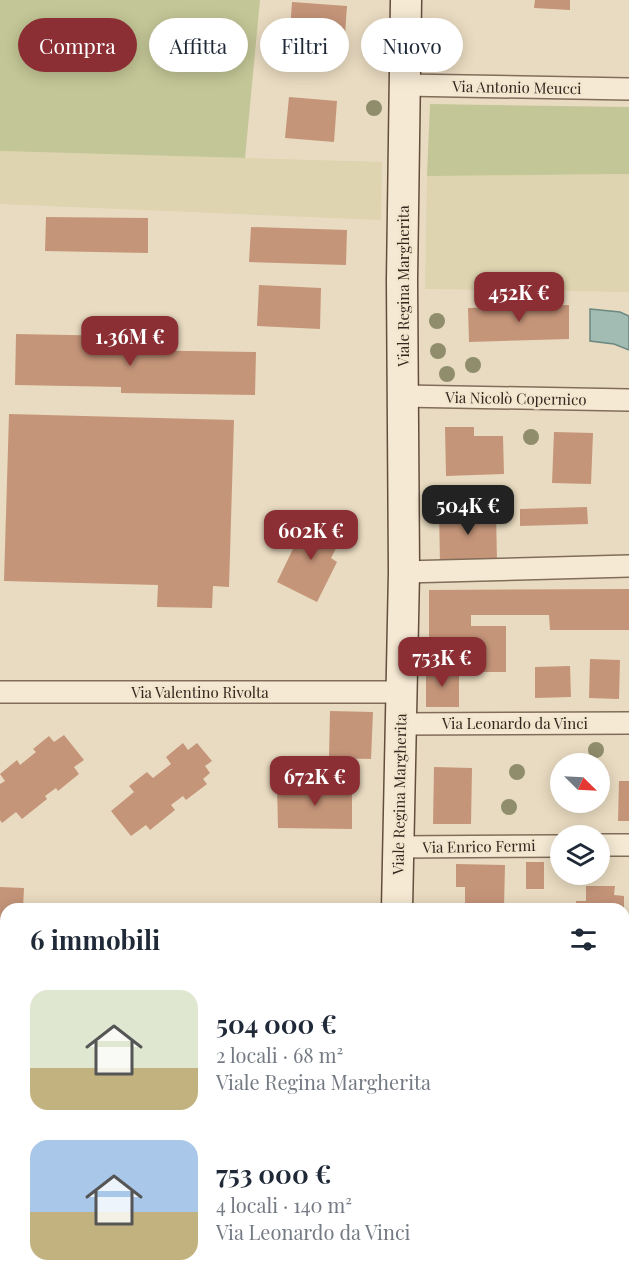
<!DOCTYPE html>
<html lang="it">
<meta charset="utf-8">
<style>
:root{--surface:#fff;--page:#f6f6f7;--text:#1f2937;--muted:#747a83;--accent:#8b2f35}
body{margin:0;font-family:"Playfair Display",serif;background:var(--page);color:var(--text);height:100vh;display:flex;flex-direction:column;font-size:22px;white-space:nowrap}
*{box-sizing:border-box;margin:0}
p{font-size:20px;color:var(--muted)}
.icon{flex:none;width:33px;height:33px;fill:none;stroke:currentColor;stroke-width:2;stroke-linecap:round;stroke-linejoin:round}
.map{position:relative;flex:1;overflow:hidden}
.panel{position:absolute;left:0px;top:903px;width:630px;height:386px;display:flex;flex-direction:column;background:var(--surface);border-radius:18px 18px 0 0;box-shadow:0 3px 15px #0003}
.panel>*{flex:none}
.banner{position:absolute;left:18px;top:18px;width:594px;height:54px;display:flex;gap:12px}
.needle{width:39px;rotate:114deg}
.tools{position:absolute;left:550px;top:753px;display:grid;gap:12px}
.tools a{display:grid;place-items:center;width:60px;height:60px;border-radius:50%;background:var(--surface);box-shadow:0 3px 15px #0003;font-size:30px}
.price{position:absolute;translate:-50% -51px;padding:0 14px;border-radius:12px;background:var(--accent);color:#fff;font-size:20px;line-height:39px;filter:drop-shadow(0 2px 3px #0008)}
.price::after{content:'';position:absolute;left:50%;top:36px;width:18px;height:14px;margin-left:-9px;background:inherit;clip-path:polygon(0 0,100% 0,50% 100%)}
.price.on{background:#222;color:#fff}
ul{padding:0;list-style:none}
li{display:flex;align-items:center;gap:18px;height:150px;padding:0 30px}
li span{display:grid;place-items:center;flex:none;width:168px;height:120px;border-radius:18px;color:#555}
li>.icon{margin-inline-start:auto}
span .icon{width:72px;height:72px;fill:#fffc;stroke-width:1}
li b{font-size:26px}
h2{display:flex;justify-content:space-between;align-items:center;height:72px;padding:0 30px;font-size:26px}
.chip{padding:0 21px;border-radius:27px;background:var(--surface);box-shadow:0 3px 15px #0003;font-size:21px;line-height:54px}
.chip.on{background:var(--accent);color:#fff}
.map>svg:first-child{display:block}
</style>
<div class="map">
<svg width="629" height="1288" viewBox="0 0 629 1288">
<rect width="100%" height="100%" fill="#e9dbc1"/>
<g fill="#ded4af">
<path d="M0,151l382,11 -1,58 -381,-16z"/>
<path d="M629,174v118l-204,-3 2,-113z"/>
</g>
<g fill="#c3c696">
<path d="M0,0h260l-15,158 -245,-7z"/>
<path d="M430,104l199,3v67l-202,2z"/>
</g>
<path fill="#a3bcb3" stroke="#6b8980" stroke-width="1.5" d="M590,309l30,3 9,4v34l-15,-6 -24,-3z"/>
<g fill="#c59579">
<path d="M535,0h35v10l-36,-2z"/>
<path d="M292,2l55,4 -3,43 -55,-3z"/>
<path d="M289,97l48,4 -3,41 -49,-4z"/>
<path d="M46,217l102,1v35l-103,-2z"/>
<path d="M251,227l96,3 -1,35 -97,-3z"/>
<path d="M259,285l62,3 -1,41 -63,-3z"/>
<path d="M569,305v34l-100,3 -1,-34z"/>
<path d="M16,334l106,2v14l134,2 -1,43 -134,-2v-6l-106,-2z"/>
<path d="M9,414l225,6 -5,167 -16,-1 -1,22 -55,-1 1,-22 -154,-4z"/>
<path d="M445,427h29v9h29l1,38 -58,2z"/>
<path d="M554,432l39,1 -2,51 -39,-1z"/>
<path d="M587,507l1,17 -68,2v-17z"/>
<path d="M496,509l1,54 -57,1 -1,-54z"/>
<path d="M308,518l35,17 -12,23 6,4 -20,40 -40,-20z"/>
<path d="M629,589v41h-79l-1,-15h-78v11h35v46h-35v-33h-42v-49z"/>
<path d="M590,659l30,1 -1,39 -30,-1z"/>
<path d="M570,666l1,31 -36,1v-31z"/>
<rect x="426" y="670" width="33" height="37"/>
<path d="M330,711l43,1 -2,47 -42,-1z"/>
<path d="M64,735l20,25 -10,7 5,7 -21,17 -2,-3 -11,8 2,3 -25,20 -6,-7 -14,11 -2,-3v-36l5,-3 -5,-7 17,-14 3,5 16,-13 -3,-3 16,-13 5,6z"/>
<path d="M183,743l5,7 9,-7 15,18 -7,5 5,7 -7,6 4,5 -21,16 -3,-4 -12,9 4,5 -25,20 -4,-5 -15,11 -20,-25 23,-19 -5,-6 18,-14 6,6 18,-14 -5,-7z"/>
<path d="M434,767l38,1 -1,56h-38z"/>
<path d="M619,781h10v40h-11z"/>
<path d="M277,786h75v43l-74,-1z"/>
<rect x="526" y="862" width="18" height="27"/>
<path d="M456,864l49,1 -1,43 -39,1v-22h-9z"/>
<path d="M586,886h29l-1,9 10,1v13h-48v-8h10z"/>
<path d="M0,887l24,1 -1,21h-17v66h-6z"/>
<rect x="542" y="905" width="19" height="4"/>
<rect x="188" y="907" width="39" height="2"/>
<rect x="624" y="917" width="5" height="15"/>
<rect x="624" y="1013" width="5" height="136"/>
<path d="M0,1061l6,1v53l-6,-1z"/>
<path d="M0,1144l4,1 -2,19 4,1v29h-6z"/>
<rect x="624" y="1193" width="5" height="44"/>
<path d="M4,1212h2v27h-5z"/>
</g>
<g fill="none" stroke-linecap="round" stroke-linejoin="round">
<g stroke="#816d5a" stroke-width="24">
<g id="street">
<path d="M405,85l224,4"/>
<path d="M403,396l226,4"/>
<path d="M404,572l225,-6"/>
<path d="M0,692h401"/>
<path d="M400,724l229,-1"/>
<path d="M600,845h29"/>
<path d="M398,847l163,-1"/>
<path d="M0,1013h6"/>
<path d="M0,1287l10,1"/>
</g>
</g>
<g stroke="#634e3d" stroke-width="33">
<g id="secondary">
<path d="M397,909l7,-337 -2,-292 4,-280"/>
<path d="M394,1282v6"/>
</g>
</g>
<use href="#street" stroke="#f5e9d3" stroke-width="21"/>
<use href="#secondary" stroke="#f5e9d3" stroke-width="30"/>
</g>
<g fill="#8f8d6b">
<circle cx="374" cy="108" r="8"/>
<circle cx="437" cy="321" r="8"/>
<circle cx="438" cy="351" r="8"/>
<circle cx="473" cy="365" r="8"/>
<circle cx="447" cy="374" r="8"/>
<circle cx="531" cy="437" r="8"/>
<circle cx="596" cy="750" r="8"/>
<circle cx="517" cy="772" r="8"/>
<circle cx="509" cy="807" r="8"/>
</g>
<g text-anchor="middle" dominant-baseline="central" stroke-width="5" stroke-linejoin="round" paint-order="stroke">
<g font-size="15" fill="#32261d" stroke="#f2e6cf">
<text transform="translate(517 87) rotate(1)">Via Antonio Meucci</text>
<text transform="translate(403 286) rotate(-90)">Viale Regina Margherita</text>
<text transform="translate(516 398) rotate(1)">Via Nicolò Copernico</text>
<text x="200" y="692">Via Valentino Rivolta</text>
<text x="515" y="723">Via Leonardo da Vinci</text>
<text transform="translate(399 794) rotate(-89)">Viale Regina Margherita</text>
<text transform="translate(479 846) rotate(-1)">Via Enrico Fermi</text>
</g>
</g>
</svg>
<div class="tools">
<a><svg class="needle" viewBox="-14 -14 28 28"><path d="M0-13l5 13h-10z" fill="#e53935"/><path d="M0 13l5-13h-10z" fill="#747a83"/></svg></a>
<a><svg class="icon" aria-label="layers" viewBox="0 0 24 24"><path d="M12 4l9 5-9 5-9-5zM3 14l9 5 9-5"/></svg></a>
</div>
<b class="price" style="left:519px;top:323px">452K €</b>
<b class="price" style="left:130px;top:367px">1.36M €</b>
<b class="price on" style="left:468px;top:536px">504K €</b>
<b class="price" style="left:311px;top:561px">602K €</b>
<b class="price" style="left:442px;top:688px">753K €</b>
<b class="price" style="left:315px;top:807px">672K €</b>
<div class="banner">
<a class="chip on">Compra</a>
<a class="chip">Affitta</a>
<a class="chip">Filtri</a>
<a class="chip">Nuovo</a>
</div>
<section class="panel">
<h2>6 immobili<svg class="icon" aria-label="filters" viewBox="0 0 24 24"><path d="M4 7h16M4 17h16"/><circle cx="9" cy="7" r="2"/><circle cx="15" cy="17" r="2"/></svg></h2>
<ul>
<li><span style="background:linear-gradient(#dfe7d0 65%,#c2b280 0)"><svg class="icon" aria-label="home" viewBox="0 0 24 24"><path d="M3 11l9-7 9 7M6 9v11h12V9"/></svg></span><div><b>504 000 €</b><p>2 locali · 68 m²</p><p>Viale Regina Margherita</p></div></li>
<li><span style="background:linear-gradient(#a9c7e8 60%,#c2b280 0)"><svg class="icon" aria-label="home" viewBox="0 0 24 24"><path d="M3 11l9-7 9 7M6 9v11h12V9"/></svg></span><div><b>753 000 €</b><p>4 locali · 140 m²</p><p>Via Leonardo da Vinci</p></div></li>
</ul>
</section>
</div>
